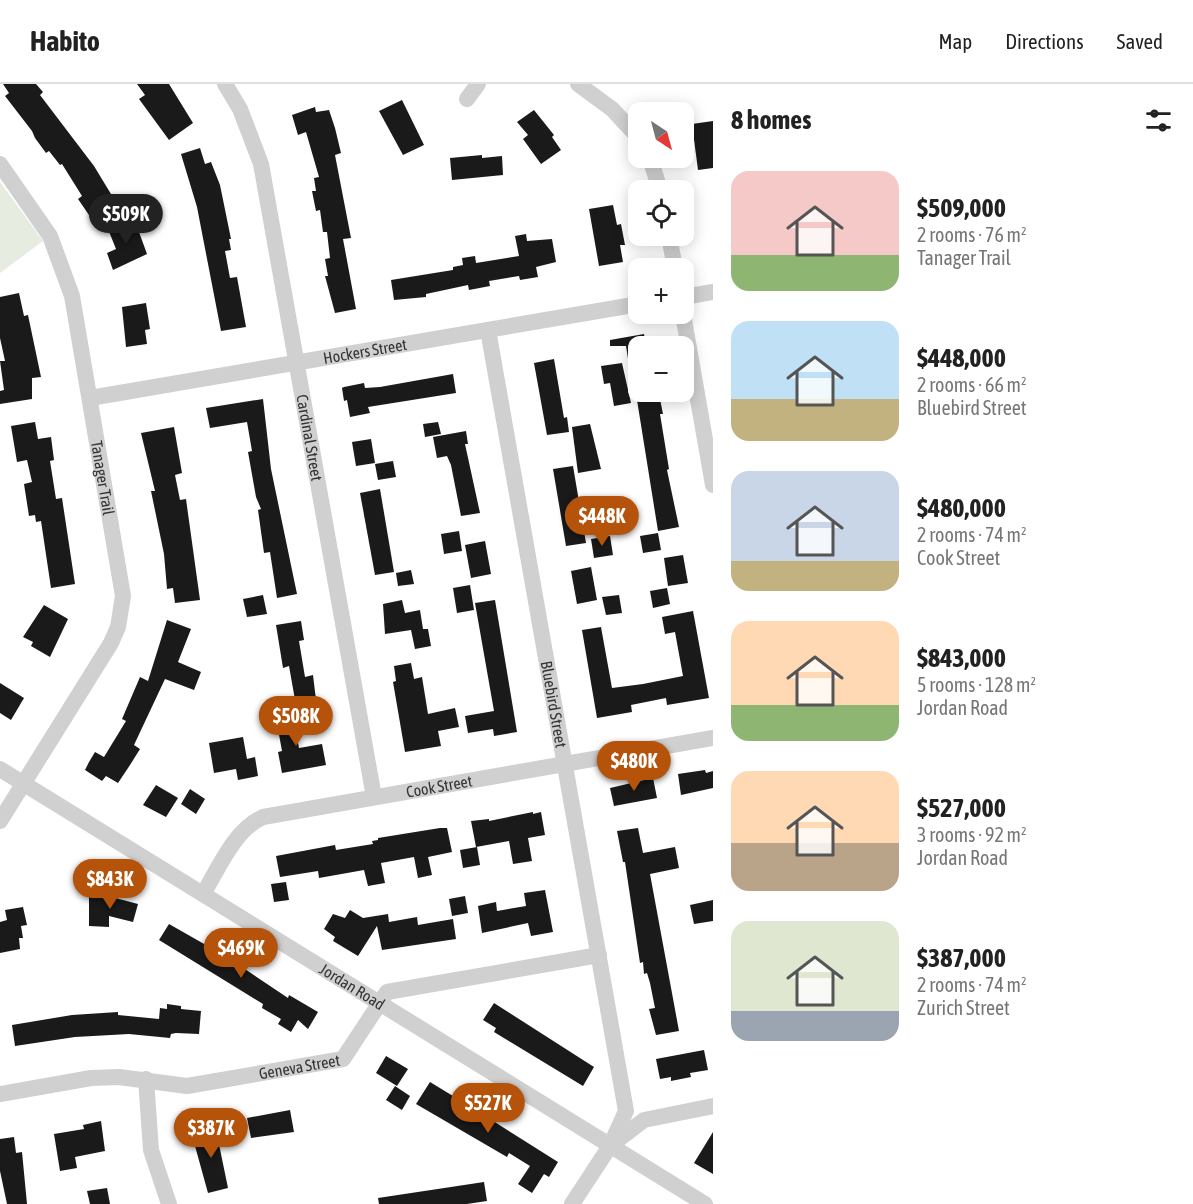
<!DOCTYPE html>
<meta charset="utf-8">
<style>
:root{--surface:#fff;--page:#f2f2f2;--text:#222;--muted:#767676;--line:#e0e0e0;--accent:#b45309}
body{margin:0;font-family:"Asap Condensed",sans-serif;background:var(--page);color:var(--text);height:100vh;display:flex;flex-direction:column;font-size:22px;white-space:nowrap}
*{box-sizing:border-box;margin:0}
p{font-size:20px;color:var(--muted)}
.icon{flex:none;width:33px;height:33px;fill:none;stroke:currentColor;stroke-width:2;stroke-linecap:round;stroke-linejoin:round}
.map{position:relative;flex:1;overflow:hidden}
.sheet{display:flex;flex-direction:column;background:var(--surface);width:480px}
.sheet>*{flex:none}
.needle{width:39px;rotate:144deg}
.controls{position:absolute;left:628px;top:18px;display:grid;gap:12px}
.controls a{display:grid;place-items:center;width:66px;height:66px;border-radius:12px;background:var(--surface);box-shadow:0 3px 15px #0003;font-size:30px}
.price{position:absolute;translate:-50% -51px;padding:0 14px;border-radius:21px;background:var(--accent);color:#fff;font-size:20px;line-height:39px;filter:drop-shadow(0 2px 3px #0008)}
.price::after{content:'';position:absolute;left:50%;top:36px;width:18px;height:14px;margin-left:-9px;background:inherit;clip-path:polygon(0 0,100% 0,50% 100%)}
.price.on{background:#222;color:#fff}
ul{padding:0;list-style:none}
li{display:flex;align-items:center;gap:18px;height:150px;padding:0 18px}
li span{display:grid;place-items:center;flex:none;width:168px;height:120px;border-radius:18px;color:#555}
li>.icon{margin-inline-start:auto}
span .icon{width:72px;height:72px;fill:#fffc;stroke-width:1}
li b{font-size:26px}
h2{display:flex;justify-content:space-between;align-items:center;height:72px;padding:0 18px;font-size:26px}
header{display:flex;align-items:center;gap:36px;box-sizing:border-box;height:84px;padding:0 30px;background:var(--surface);border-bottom:2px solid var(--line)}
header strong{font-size:28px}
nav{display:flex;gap:33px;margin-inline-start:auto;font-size:21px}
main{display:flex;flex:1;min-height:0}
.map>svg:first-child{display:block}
</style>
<header>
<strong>Habito</strong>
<nav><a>Map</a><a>Directions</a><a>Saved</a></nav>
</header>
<main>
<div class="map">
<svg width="713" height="1120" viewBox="0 0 713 1120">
<rect width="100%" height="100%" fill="#fff"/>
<path fill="#e6ecdf" d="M0,98l43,59 -43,32z"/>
<g fill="#1a1a1a">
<path d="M3,0h33l7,8 -3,3 54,71 20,33 -25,16 -11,-16 4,-3 -20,-32 -2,1 -11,-14 -3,2 -11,-15 -3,-7 -27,-35 4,-3z"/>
<path d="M137,0h32l24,39 -24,17 -30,-41 6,-4z"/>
<path d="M402,16l22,45 -21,10 -24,-44z"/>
<path d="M315,23l1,5 13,-2 6,18 6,25 -6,2 16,83 -8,1 13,70 -21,4 -10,-37h3l-3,-17 5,-1 -3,-26h-4l-3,-22 -4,1 -4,-20h4l-2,-13 5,-1 -13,-45 -8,3 -6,-20z"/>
<path d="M534,26l20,25 -2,2 9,13 -20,14 -18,-25 5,-4 -11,-13z"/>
<path d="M713,37v47l-15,2 -6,-46z"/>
<path d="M200,64l5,16 6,-2 9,23 11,54h-2l2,11 -6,1 5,27 7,-1 9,50 -25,4 -24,-124 -16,-53z"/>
<path d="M482,71v3l20,-2 1,19 -51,5 -2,-22z"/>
<path d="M613,121l4,20 4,-1 4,21h-5l3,17 -24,4 -10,-57z"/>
<path d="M135,137l12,33 -34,16 -6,-17 9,-4 -8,-20z"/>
<path d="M526,150l1,7 25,-2 4,23 -20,5 2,10 -18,3 -1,-4 -30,5 1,5 -21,4 -1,-5 -42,9v3l-32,3 -3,-20 62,-10v-3l10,-2 -1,-7 13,-2 1,7 43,-7 -4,-20z"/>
<path d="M19,209l5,23 4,-1 13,62 -9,1v21l-32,5v-13l4,-1 -4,-29h5l-5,-23v-41z"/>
<path d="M146,219l4,26 -5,1 2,14 -21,3 -4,-40z"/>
<path d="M644,250l2,12h-7v38h-7l-6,-38h-16v-6z"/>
<path d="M554,275l10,59 3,-1 2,15 -22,3 -13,-72z"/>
<path d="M622,279l9,40 -17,3 -4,-23 -6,1 -3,-18z"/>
<path d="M453,290l3,19 -88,14 2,6 -20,4 -3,-17 -3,1 -2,-13 2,-1 20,-4 1,5 15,-1z"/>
<path d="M656,312l1,3h3l3,15h-3l9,55 -2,1 12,57 -21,4 -21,-131z"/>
<path d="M263,315l8,70 26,125 -20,4 -7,-46 -6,1 -6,-43 3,-1 -5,-12 -8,-45 4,-1 -5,-29 -37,6 -4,-20z"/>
<path d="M35,338l3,17 13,-2 3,23 -4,1 6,38 6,-1 13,86 -24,4 -10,-67 -5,1 -1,-7 -6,1 -5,-32 8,-2 -5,-22 -10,2 -6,-36z"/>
<path d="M438,338l3,12 -16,3 -2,-13z"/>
<path d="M590,340l11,45 -23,4 -6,-46z"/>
<path d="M174,343l8,46 -7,2 5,25 6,-1 14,101 -25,3 -2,-15 -6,1 -3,-35 -13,-63h4l-14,-58z"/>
<path d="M466,347l2,13h-3l15,69 -19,3 -10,-51 -4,-9 -10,2 -4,-21z"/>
<path d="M371,355l4,24 -19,3 -4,-24z"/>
<path d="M393,377l3,16 -18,3 -3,-16z"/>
<path d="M573,382l13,77 -20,3 -13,-77z"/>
<path d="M380,405l14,83 -19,3 -15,-82z"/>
<path d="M459,447l3,20 -18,3 -3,-20z"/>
<path d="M658,449l3,17 -18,3 -3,-17z"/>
<path d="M610,452l3,19 -19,3 -3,-19z"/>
<path d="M485,457l6,33 -20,4 -6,-33z"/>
<path d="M683,471l5,28 -20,3 -4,-28z"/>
<path d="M591,483l6,33 -20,4 -6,-33z"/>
<path d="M411,486l3,14 -16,2 -2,-13z"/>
<path d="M470,501l4,25 -17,3 -4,-25z"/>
<path d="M667,504l3,16 -17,4 -3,-17z"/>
<path d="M263,511l4,19 -20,3 -4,-18z"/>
<path d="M619,511l3,18 -16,2 -4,-18z"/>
<path d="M402,516l3,13 15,-3 3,19h5l3,17 -16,3 -4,-19 -26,4 -2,-30z"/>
<path d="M495,516l22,132 -23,4 -1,-7 -25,4 -3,-17 29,-5 -19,-108z"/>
<path d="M44,521l24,14 -18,38 -19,-11 2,-4 -10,-5z"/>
<path d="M693,527l16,87 -42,7 -1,-7 -35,7 1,7 -35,6 -15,-88 19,-3 11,61 31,-4 40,-8 -8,-44 -10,2 -3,-17z"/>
<path d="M167,536l24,9 -13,33 23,10 -7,18 -29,-11 -31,66 6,4 -10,16 -12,18 -12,-7 -4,5 -17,-11 4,-8 6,-10 9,5 22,-36 -4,-2 18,-42 8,4z"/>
<path d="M301,537l3,19 -5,1 6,36 8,-2 4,33 -20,3 -8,-45 -6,2 -7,-43z"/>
<path d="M411,579l3,16 8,-2 6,37 27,-6 4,19 -21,4 3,15 -36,6 -12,-70 3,-1 -2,-15z"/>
<path d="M0,599l24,15 -13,22 -11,-7z"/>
<path d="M292,626l7,38 23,-4 4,21 -44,8 -4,-21 4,-1 -7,-38z"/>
<path d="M243,653l4,22 8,-2 3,19 -20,4 -2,-11 -22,4 -5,-30z"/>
<path d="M705,686l1,3 7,-2v17l-32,7 -3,-21z"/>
<path d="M653,694l4,20 -43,8 -4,-18z"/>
<path d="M156,701l22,13 -12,19 -23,-12z"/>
<path d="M190,705l15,10 -9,15 -15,-10z"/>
<path d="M533,728v2l8,-2 4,23 -17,3 4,23 -19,3 -4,-23 -33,6 -5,-26 18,-2v2z"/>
<path d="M440,744h7l5,24 -24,5 4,18 -14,3 -4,-21 -33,6 4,20 -17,3 -4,-16 -45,8 -1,-7 -38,6 -4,-21 59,-11 1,5 37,-6 -1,-3 6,-1v-2z"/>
<path d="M638,744l5,25 32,-6 4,21 -29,6 29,157 -23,4 -7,-26 6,-1 -5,-25 -3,-10 -3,1 -1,-12 -3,1 -15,-101h-2l-6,-31z"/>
<path d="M477,763l3,18 -17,3 -3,-18z"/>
<path d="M286,798l3,18 -15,2 -3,-18z"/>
<path d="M545,806l8,42 -22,4 -3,-13 -46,10 -4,-27 18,-4 1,9 29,-5 -2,-13z"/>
<path d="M89,812h19l30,8 -5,18 -24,-6v11l-20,-1z"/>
<path d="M465,812l3,17 -16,3 -3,-17z"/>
<path d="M713,816v21l-19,3 -4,-19z"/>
<path d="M23,823l4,18 -6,1 2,12h-4l1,11 -20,4v-31l7,-2 -2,-10z"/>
<path d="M350,826l13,8 25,-4 1,8 28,-5 1,8 35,-6 3,20 -74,11 -5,-24 -19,30 -25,-15 2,-4 -11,-8 9,-15 12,4z"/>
<path d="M169,840l58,33 61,41 1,-3 29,17 -10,17 -10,-9 -7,12 -13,-8 3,-5 -19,-11 1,-4 -104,-64z"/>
<path d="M494,919l100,64 -11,19 -89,-54 2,-4 -13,-8z"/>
<path d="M167,920l14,2v3l20,2 -2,23 -23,-1 -5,1 -1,4 -41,-4 -54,3 -60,9 -3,-21 60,-10 46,-3v3l41,4 1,-11 7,1z"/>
<path d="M704,966l4,20 -18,3 1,4 -20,4v-4l-11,2 -4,-20z"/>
<path d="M386,972l22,13 -11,17 -21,-13z"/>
<path d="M430,998l41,25 -3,4 20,12 2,-4 68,43 -9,15 -5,-3 -12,19 -14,-9 12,-18 -21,-13 -2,4 -91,-53z"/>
<path d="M395,1002l15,10 -8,14 -16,-10z"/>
<path d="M290,1026l4,22 -43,6 -4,-20z"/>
<path d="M101,1037l4,30 -30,6 2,11 -17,3 -6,-37 30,-5 -1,-4z"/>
<path d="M215,1041l13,63 -20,5 -13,-47 3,-1 -4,-15z"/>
<path d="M713,1048v42l-19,-11z"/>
<path d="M14,1053l2,16 6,-1 5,52h-20l-7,-33v-32z"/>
<path d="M484,1098l3,19 -20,3h-88l-1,-6z"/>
<path d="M107,1104l3,16h-20l-3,-13z"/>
</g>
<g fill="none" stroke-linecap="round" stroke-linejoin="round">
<g stroke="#d0d0d0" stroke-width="16">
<path id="s1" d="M225,0l15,25 21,55 113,633"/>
<path d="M578,0l34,25 27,29"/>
<path d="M467,15l11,-15"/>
<path d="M650,74l10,32"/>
<path id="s2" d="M0,80l50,72 22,60 51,300 -5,31 -7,16 -111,178"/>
<path d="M669,152l6,32"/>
<path d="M684,213l29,-5"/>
<path d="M683,230l30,171"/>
<path id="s3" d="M488,246l138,781 -16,35"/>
<path id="s4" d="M90,314l549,-94"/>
<path id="s5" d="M0,685l705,435"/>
<path id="s6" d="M203,810c16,-26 31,-64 60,-77l450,-79"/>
<path d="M146,995l5,71 18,54"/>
<path id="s7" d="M0,1010l91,-16 28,-1 68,9 156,-27 44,-67 212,-37"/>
<path d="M572,1120l38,-58 34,-26 69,-14"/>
</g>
</g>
<g text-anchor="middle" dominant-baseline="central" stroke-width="6" stroke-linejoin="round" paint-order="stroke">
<g font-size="16" fill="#333" stroke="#fff">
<text stroke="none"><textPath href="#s4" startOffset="279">Hockers Street</textPath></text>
<text stroke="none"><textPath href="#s1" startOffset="366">Cardinal Street</textPath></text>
<text stroke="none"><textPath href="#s2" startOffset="336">Tanager Trail</textPath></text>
<text stroke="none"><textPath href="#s3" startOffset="380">Bluebird Street</textPath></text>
<text stroke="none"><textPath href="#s6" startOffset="278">Cook Street</textPath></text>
<text stroke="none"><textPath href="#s5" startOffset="414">Jordan Road</textPath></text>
<text stroke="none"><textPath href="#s7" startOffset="303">Geneva Street</textPath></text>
</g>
</g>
</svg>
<div class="controls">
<a><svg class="needle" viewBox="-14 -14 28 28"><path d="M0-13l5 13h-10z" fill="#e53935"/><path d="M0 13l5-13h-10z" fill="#767676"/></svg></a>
<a><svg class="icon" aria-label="locate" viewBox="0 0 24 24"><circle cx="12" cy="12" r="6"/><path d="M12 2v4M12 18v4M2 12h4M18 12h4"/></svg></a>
<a>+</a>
<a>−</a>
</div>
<b class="price on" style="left:126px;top:161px">$509K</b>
<b class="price" style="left:602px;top:463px">$448K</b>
<b class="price" style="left:296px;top:663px">$508K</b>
<b class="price" style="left:634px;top:708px">$480K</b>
<b class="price" style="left:110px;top:826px">$843K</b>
<b class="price" style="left:241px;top:895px">$469K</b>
<b class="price" style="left:488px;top:1050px">$527K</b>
<b class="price" style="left:211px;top:1075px">$387K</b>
</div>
<section class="sheet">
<h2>8 homes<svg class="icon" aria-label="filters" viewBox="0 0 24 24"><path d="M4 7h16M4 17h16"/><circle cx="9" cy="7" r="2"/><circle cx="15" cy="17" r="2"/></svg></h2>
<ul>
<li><span style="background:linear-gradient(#f6c9c9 70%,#8fb573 0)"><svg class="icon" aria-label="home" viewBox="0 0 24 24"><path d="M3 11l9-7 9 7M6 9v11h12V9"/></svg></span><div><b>$509,000</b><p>2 rooms · 76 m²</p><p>Tanager Trail</p></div></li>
<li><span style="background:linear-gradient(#bfe0f5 65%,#c2b280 0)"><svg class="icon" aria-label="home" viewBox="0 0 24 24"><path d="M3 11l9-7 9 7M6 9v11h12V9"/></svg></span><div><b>$448,000</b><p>2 rooms · 66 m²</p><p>Bluebird Street</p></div></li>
<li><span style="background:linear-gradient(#c9d6e8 75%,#c2b280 0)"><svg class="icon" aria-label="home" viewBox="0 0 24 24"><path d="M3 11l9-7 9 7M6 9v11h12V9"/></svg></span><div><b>$480,000</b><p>2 rooms · 74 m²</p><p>Cook Street</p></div></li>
<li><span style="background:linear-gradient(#ffd9b3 70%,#8fb573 0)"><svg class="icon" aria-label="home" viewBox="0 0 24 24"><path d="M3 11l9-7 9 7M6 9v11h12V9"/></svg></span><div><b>$843,000</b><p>5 rooms · 128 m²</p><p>Jordan Road</p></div></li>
<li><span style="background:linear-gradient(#ffd9b3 60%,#b9a48a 0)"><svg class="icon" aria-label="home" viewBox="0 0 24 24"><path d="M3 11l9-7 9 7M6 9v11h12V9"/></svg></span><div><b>$527,000</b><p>3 rooms · 92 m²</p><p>Jordan Road</p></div></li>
<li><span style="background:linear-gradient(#dfe7d0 75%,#9aa5b1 0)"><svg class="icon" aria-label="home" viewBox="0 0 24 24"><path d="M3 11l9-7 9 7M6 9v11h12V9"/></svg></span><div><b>$387,000</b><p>2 rooms · 74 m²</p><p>Zurich Street</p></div></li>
</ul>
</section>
</main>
